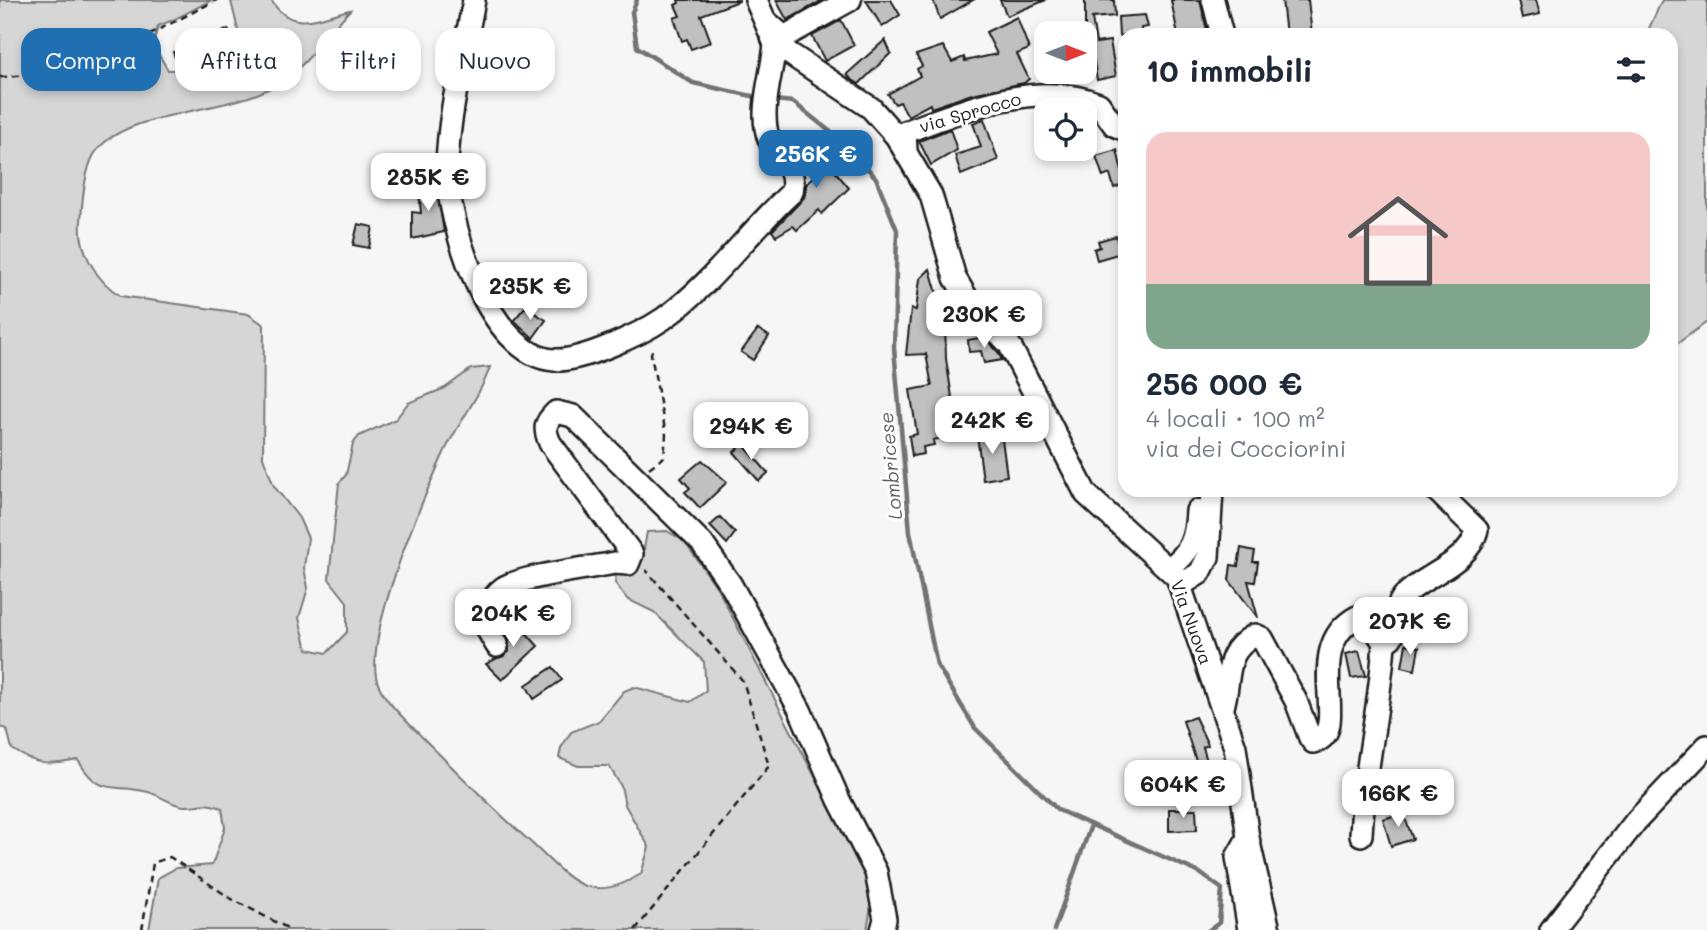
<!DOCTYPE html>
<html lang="it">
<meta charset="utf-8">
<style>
:root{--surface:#fff;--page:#f2f2f3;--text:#1f2937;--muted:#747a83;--line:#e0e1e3;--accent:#1f6fb2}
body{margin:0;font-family:Mali,sans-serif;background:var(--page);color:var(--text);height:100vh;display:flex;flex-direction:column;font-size:26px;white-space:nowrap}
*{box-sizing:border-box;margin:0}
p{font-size:23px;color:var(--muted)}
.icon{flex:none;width:38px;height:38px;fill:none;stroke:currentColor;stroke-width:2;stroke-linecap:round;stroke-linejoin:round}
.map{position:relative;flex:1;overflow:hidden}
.sheet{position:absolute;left:1118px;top:28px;width:560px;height:469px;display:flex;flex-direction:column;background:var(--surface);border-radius:21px;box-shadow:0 4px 10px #0003}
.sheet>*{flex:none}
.hud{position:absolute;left:21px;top:28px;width:665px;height:63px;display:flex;gap:14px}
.needle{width:46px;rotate:90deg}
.tools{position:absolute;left:1034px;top:21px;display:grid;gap:14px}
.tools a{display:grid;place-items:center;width:63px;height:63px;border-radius:14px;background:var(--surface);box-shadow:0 4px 10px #0003;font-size:35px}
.price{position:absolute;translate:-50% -60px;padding:0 16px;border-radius:14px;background:#fff;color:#222;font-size:23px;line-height:46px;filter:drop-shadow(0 2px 4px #0008)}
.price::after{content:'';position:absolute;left:50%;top:42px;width:21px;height:16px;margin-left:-10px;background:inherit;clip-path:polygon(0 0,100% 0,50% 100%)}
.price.selected{background:var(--accent);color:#fff}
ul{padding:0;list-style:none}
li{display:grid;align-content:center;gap:14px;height:371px;padding:0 28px}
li+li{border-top:2px solid var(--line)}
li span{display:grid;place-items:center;height:217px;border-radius:21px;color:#555}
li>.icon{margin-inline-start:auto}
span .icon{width:126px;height:126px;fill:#fffc;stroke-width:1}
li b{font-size:30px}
h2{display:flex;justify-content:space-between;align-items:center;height:84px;padding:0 28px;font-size:30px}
.chip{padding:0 24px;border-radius:21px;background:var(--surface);box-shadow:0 4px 10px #0003;font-size:24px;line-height:63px}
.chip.selected{background:var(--accent);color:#fff}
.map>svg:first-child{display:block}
</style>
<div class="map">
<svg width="1707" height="930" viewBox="0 0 1707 930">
<rect width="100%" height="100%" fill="#f6f6f6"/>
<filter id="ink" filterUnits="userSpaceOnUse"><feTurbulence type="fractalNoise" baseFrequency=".0143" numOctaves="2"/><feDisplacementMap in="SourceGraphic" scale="14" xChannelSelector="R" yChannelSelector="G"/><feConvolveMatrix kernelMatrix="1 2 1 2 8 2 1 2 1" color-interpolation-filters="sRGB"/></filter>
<g filter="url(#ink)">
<g fill="#d6d6d6" stroke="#797979" stroke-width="2">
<path d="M0,0h212c-19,9 -33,19 -54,26l-5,19 15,25 29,-1 45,-22 -11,-46 40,-1c21,34 47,17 79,10 -23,24 -45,59 -74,75 -48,29 -144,24 -178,64 -13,14 -16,53 -17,72 -3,29 16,61 40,75l127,18 16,11 -1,132 11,29 25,32 9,20 -4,30 4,20 -9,30 8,31 20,4 20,-21v-30l-18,-23 10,-96 7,-8 7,-31 6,-8 37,-17 12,-16 37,-15 26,-19 19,-2c-11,32 -33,57 -47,88 -20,44 -84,190 -64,231 9,19 30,37 44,52 34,34 67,68 103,100 41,36 58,71 115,36l8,-27 -24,-42 -4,-19 -12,-20h-31l-19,-8 2,-10 10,-16 28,-11 25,-30 10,-4 56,15 16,-11 -2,-29 -50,-50 -27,-13 -12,-16 1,-9 26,-14 5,-28 20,-1 17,10 34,48 150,291 4,20 -5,30h-718l9,-52 18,-10 36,-3 13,-37 -3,-20c-23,-8 -19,-1 -37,-2 -12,0 -25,-11 -37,-14 -35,-9 -48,6 -70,-32 -30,6 -40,6 -66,-11l-5,-20 -7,-2z"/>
<path d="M1662,0h45v322l-36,26v-313h-25z"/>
</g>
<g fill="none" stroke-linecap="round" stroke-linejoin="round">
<g stroke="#727272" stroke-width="4.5">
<path d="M637,0l-5,12 5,35 56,36 68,15"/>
<path d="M774,100l19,2 54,43 29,33 21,52 -3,118 16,184 27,133 38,63 83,82 142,63 22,16 -3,34 -10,7"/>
<path d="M1054,930l37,-105"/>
</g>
</g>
<g fill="#c0c0c0" stroke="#1c1c1c" stroke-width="2">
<path d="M678,0h61v1l-38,14 10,27 -20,7 -4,-10 -5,2 -8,-23 6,-2 -5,-11 4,-2z"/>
<path d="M776,0h47l-36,20z"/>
<path d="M866,0h25l9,15 -18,12z"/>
<path d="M933,0h40l-33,19z"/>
<path d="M1000,0h46l-39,16z"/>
<path d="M1085,0h29l1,16 -23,2 4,25 14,-2 6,35 -19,4 -5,-30 -7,2z"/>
<path d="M1171,0h29l8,35h-30z"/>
<path d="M1282,0h26l4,35h-26z"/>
<path d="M1518,0h18l4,14 -18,4z"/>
<path d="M1145,15l3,12 -7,1v5l-22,3 -1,-19z"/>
<path d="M1017,17l12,32 -12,5 12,25 -5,4 -52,11 -41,14 -1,-4 -22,12 -8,-14 -5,2 -7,-10 32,-18 -3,-7 5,-3 -6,-11 27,-9 9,16 12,-5 1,4 32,-7 -11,-22z"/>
<path d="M841,20l13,25 -29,16 -13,-25z"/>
<path d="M228,29l6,14 -31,16 -1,-3 -24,9 -5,-13z"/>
<path d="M885,40l6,13 -32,31 -8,-5 -4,-5z"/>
<path d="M984,119l14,41 -37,15 -6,-20 26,-8 -8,-24z"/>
<path d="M950,129l7,21 -26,15 -12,-24z"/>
<path d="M822,141l14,16 -7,7 20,24 -27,26 -3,-4 -22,20 -4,-4 -17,10 -4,-5 29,-30 5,-6v-11l10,-9 -14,-15z"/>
<path d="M1117,150l8,34 -11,4 -4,-14 -7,3 -7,-21z"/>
<path d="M434,171l10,61 -32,7v-27l9,1 -2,-21 12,-3 -3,-17z"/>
<path d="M358,224l15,3 -4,21 -16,-3z"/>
<path d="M1116,236l5,17 -24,7 -3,-11 6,-2 -2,-6z"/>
<path d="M930,269l15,52 1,38 12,76 -25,5 1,5 -11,2 1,7 -12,2 -3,-20 8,-2 -7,-44 22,-4 -6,-32 -20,1 5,-46 5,1 4,-31z"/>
<path d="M525,307l21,13 -13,18 -19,-18z"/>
<path d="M758,329l11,7 -16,24 -12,-8z"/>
<path d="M984,337l14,15 4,8 -18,3 -3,-12 -12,1 -1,-12z"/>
<path d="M1001,432l6,44 -24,4 -6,-45z"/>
<path d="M743,444l25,29 -9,8 -25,-29z"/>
<path d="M702,460l25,22 -27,26 -15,-16 5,-4 -9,-10z"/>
<path d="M720,517l15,16 -8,11 -17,-18z"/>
<path d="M1241,548l14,3 -2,11h5l-3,20 -7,-1 10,37 -29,-38 2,-15 7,1z"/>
<path d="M511,616l27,30 -36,34 -16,-16 23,-12v-12l-8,-14z"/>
<path d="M1406,644l13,3 -4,23 -13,-3z"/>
<path d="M1359,651l7,25 -15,2 -5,-24z"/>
<path d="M553,667l9,13 -28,19 -8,-14z"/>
<path d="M1195,717l13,28 -5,2 4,14 -10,3 -14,-43z"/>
<path d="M1169,809h27l1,21 -28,1z"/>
<path d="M1403,813l10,26 -22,7 -8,-27z"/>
</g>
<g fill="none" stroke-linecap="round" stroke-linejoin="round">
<g stroke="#1c1c1c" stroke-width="26">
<g id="minor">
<path d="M474,0c-10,55 -26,112 -27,168 0,54 42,188 107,192 26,2 87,-26 109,-41 49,-34 85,-87 129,-127 5,-28 -14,-31 -23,-53 -11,-27 4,-68 6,-95"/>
<path d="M756,0l19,44 96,64 25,28 35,59 24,83 16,27 38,39 77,150 91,83 58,170 13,91 21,92"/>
<path d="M1213,0l9,35"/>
<path d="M767,22l17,15 66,-37"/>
<path d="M906,151l-1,-19c58,-22 133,-53 194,-28l15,21 11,5"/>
<path d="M1169,568c22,-15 27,-31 28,-57"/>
<path d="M1181,585l19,-12 8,-16 4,-67"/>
<path d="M497,646l-11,-19c2,-14 3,-29 17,-39 18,-12 87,-20 112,-25l13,1 4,-10 -82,-111c-6,-14 -6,-20 6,-31l17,4 129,127 29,42 69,125 39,90 37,72 9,47 -3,11"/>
<path d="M1223,707c9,-31 -1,-54 32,-72l7,3 34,63 14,37 3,4c41,-9 -14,-94 44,-125l13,4 14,22 7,-5c7,-12 2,-30 13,-42 22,-23 64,-31 73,-66l-41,-40"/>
<path d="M1361,835c3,-65 19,-127 23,-192"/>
<path d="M1248,838l-11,19 12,73"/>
<path d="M1551,930l85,-109 71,-75"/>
</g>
</g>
<g stroke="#1c1c1c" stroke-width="2.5" stroke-dasharray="7 5" stroke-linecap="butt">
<path d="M0,77c80,-2 147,-42 217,-77"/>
<path d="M649,468l15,-11 2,-22 -15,-81 2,-7"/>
<path d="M142,930l11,-67 17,-6 60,41 61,32"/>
<path d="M635,930l134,-164 -26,-85 -97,-111"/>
</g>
<use href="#minor" stroke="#fff" stroke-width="21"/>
</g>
</g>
<g text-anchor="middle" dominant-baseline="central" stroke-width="6" stroke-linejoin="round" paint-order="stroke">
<g font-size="18" fill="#1c1c1c" stroke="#fff">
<text transform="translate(970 112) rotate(-16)">via Sprocco</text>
<text transform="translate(1192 622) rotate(70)">Via Nuova</text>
</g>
<g font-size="19" font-style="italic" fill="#5d5d5d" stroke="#fff">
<text transform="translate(890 466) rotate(-95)">Lombricese</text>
</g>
</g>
</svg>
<div class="tools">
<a><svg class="needle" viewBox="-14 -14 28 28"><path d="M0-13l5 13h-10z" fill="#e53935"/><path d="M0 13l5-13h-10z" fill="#747a83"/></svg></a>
<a><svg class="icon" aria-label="locate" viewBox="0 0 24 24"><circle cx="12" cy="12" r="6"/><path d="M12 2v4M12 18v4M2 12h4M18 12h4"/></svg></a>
</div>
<b class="price selected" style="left:816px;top:190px">256K €</b>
<b class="price" style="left:428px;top:213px">285K €</b>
<b class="price" style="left:530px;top:322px">235K €</b>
<b class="price" style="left:984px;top:350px">230K €</b>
<b class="price" style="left:992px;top:456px">242K €</b>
<b class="price" style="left:751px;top:462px">294K €</b>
<b class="price" style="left:513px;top:649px">204K €</b>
<b class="price" style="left:1410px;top:657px">207K €</b>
<b class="price" style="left:1183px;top:820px">604K €</b>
<b class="price" style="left:1398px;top:829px">166K €</b>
<div class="hud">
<a class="chip selected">Compra</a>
<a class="chip">Affitta</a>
<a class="chip">Filtri</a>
<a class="chip">Nuovo</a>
</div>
<section class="sheet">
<h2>10 immobili<svg class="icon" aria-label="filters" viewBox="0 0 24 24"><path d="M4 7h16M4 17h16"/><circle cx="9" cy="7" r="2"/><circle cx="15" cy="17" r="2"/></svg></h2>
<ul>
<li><span style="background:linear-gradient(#f6c9c9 70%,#7fa58c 0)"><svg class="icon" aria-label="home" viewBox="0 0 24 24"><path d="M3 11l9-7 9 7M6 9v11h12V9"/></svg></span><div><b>256 000 €</b><p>4 locali · 100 m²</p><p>via dei Cocciorini</p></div></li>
</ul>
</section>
</div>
